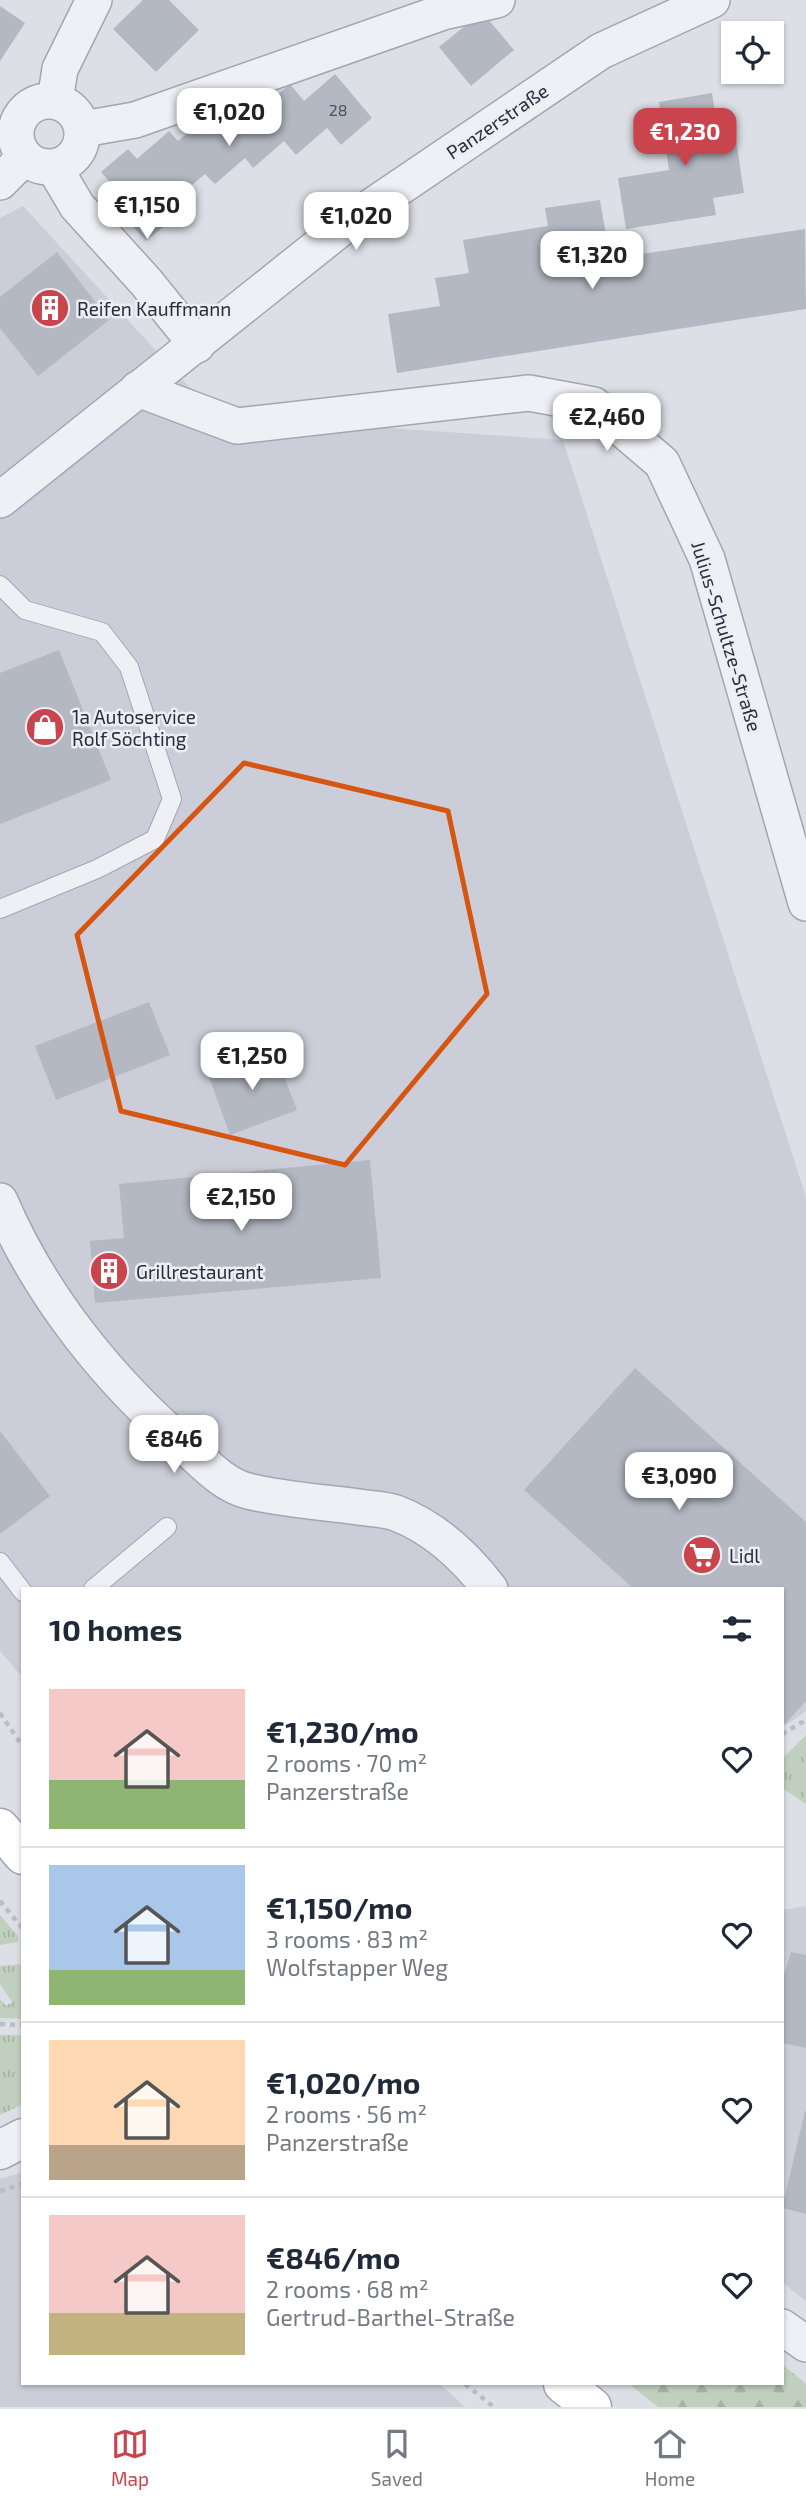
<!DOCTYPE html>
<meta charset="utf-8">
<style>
:root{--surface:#fff;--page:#f2f2f3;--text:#1f2937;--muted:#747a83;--line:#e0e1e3;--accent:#c9444d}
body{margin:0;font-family:"Exo 2",sans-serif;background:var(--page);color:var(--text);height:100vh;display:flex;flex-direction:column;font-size:26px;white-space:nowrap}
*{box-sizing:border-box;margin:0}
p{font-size:23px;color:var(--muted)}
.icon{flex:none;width:38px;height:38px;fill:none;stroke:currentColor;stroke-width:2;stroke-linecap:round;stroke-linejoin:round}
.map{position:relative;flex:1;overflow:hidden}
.drawer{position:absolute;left:21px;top:1587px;width:763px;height:798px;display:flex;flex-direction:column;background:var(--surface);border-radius:0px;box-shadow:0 2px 5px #0004}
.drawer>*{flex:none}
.buttons{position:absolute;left:721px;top:21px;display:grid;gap:14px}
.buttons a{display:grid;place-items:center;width:63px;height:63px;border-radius:0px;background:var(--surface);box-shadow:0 2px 5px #0004;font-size:35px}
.price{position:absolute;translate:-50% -60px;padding:0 16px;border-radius:14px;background:#fff;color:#222;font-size:23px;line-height:46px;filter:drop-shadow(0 2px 4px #0008)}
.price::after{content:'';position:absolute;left:50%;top:42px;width:21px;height:16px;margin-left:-10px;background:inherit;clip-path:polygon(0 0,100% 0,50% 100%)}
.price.active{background:var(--accent);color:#fff}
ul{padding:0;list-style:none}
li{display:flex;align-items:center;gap:21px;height:175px;padding:0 28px}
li+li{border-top:2px solid var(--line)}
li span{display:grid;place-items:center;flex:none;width:196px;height:140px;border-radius:0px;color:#555}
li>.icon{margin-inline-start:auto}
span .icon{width:84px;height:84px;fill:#fffc;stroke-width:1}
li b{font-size:30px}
h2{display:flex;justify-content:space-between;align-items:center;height:84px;padding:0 28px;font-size:30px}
.tab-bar{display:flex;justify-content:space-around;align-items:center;height:98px;border-top:2px solid var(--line);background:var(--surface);font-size:19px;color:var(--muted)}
.tab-bar a{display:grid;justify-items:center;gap:4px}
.tab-bar .active{color:var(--accent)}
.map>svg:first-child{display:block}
</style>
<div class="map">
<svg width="806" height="2407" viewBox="0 0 806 2407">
<defs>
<pattern id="grass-tufts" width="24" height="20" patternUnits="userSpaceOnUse" patternTransform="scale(1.75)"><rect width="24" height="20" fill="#c1d0be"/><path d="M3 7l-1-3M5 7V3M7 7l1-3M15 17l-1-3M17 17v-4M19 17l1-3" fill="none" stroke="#a6b3a4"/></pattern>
<pattern id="forest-firs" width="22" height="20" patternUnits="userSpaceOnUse" patternTransform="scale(1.75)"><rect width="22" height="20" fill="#c1d0be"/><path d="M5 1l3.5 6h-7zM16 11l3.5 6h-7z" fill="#a6b3a4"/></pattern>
</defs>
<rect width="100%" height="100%" fill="#dcdfe6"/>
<g fill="#cbced8">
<path d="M23,206l193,210 347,24 243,757v514l-24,17v-139h-759v89l-23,-27v-1433z"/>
<path d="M806,1906v395l-24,-19v-372z"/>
<path d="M23,2172v212h417l25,23h-465v-228z"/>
</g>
<g fill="url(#grass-tufts)">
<path d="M806,1735v69l-24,-16v-29z"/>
<path d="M0,1915l18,21v6l-18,3z"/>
<path d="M23,1964v55l-23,-1v-19l6,7 6,-4 -12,-18v-18z"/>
<path d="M0,2035h23v69l-23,11z"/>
</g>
<path fill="url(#forest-firs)" d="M782,2364l24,20v23h-148l-29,-23h153z"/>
<g fill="#b4b8c3">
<path d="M143,0h26l30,30 -43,42 -43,-43z"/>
<path d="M0,6l25,17 -25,38z"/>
<path d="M482,12l32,38 -43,36 -32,-39z"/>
<path d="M335,74l37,44 -31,27 -14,-17 -31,27 -12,-14 -31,27 -8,-10 -30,26 -10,-10 -32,27 9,11 -36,29 -13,-14 9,-7 -41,-48 27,-23 9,10 32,-28 9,10 30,-25 7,7 31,-26 12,14 32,-27 14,17z"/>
<path d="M712,93l6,42 17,-2 9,60 -31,5 3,17 -90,14 -8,-51 51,-8 -10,-68z"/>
<path d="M600,200l10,59 195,-30 1,80 -409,64 -9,-59 52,-8 -5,-28 34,-5 -6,-33 85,-14 -3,-18z"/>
<path d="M57,252l52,68 -71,56 -38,-48v-31z"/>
<path d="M59,650l52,130 -111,44v-151z"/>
<path d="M149,1002l21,53 -114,45 -21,-54z"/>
<path d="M274,1050l23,60 -67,25 -22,-61z"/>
<path d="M370,1160l11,118 -286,25 -5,-62 34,-3 -5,-54z"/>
<path d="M635,1368l171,154v179l-21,23 -3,-2v-133h-148l-110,-99z"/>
<path d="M0,1431l50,65 -50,38z"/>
<path d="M791,1952l15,3v93l-24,-5v-61z"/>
<path d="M805,2111l1,1v102l-24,-6z"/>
</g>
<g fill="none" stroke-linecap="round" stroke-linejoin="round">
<g stroke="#a2a6b0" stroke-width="20">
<g id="service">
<path d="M0,585l25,25 77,22 27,35 43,132 -17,40 -58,30 -97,40"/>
<path d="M0,1562l23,30"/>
<path d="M93,1589l74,-62"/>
</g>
</g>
<g stroke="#a2a6b0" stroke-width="38">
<g id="minor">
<circle cx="49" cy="134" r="33"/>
<path d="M55,101l5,-32 34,-69"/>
<path d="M83,129l52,-9 308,-108 54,-12"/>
<path d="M54,167l23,39 69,76 51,63"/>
<path d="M0,182l25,-25"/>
<path d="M138,389l99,37 292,-33 65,12 68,58 45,96 99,344"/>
<path d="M0,500l350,-279 251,-170 111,-51"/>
<path d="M0,1201c41,96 109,180 188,248 18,16 36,36 60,42 36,9 75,11 111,16 12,2 26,2 37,6 39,15 69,43 94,76"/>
<path d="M782,2327l24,17"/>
</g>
</g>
<g stroke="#a2a6b0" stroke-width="41">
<path id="tertiary" d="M0,2150l23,-12"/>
</g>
<g stroke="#9ca3b1" stroke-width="41">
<g id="primary">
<path d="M0,1828l23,27"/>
<path d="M563,2384l29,23"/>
</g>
</g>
<g stroke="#bbbdc5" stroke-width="4.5" stroke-dasharray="5 5" stroke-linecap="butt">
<path d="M0,1713l23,34"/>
<path d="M782,1734l24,-14"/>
<path d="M0,1901l23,28"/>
<path d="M0,2024l23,1"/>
<path d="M0,2191l23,-7"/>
<path d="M465,2384l29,23"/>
</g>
<use href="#service" stroke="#eff0f5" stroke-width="18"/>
<use href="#minor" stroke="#eff0f5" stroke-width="35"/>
<use href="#tertiary" stroke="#eff0f5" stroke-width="38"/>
<use href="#primary" stroke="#fff" stroke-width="38"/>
</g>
<path fill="none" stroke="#d55511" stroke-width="5" stroke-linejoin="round" d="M244,763l204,48 39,183 -142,171 -224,-54 -44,-176z"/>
<defs>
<g id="building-disc" transform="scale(2.0125)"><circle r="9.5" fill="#c9444d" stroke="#eceef4"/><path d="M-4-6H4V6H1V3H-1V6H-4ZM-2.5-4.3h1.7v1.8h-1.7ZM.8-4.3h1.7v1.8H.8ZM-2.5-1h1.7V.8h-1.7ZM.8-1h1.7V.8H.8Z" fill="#fff"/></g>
<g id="shop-disc" transform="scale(2.0125)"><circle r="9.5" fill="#c9444d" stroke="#eceef4"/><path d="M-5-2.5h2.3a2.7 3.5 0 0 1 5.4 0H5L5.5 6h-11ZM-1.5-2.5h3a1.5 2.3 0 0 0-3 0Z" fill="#fff"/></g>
<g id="supermarket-disc" transform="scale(2.0125)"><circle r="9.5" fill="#c9444d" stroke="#eceef4"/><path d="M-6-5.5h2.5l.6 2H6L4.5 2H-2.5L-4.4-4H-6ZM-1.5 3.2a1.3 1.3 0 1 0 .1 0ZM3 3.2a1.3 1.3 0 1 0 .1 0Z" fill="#fff"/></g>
</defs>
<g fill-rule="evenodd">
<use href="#building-disc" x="50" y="308"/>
<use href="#shop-disc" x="45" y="727"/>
<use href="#building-disc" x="109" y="1271"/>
<use href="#supermarket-disc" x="702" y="1555"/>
</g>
<g text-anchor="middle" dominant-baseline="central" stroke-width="5" stroke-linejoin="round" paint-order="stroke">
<g font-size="16" fill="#4a505e">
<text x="338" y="109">28</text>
</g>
<g font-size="19" fill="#272d3c" stroke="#eceef4">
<text transform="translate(497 121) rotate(-34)">Panzerstraße</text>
<text transform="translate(727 636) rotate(73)">Julius-Schultze-Straße</text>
</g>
<g font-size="19" fill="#272d3c" stroke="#eceef4" text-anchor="start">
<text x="77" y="308">Reifen Kauffmann</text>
<text x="72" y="716">1a Autoservice<tspan x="72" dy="22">Rolf Söchting</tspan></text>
<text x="136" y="1271">Grillrestaurant</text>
<text x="729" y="1555">Lidl</text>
</g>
</g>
</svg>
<div class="buttons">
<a><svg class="icon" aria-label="locate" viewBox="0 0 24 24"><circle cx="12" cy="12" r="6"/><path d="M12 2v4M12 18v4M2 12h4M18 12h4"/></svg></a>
</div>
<b class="price" style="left:229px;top:148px">€1,020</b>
<b class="price active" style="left:685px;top:168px">€1,230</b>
<b class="price" style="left:147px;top:241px">€1,150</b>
<b class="price" style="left:356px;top:252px">€1,020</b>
<b class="price" style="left:592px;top:291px">€1,320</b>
<b class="price" style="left:607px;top:453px">€2,460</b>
<b class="price" style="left:252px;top:1092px">€1,250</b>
<b class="price" style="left:241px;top:1233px">€2,150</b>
<b class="price" style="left:174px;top:1475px">€846</b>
<b class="price" style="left:679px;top:1512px">€3,090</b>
<section class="drawer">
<h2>10 homes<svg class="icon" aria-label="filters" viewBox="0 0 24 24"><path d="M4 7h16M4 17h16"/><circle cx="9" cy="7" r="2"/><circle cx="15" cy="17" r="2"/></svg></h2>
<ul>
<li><span style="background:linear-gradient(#f6c9c9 65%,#8fb573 0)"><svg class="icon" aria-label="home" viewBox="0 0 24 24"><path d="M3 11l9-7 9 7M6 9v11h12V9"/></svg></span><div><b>€1,230/mo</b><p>2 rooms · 70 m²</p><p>Panzerstraße</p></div><svg class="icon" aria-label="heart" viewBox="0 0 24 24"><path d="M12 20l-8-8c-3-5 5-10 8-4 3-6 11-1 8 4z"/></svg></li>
<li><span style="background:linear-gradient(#a9c7e8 75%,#8fb573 0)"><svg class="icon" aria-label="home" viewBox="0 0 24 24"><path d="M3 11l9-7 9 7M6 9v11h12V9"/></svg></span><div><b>€1,150/mo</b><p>3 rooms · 83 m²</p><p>Wolfstapper Weg</p></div><svg class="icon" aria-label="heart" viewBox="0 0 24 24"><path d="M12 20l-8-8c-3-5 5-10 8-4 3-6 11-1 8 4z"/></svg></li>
<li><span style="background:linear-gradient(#ffd9b3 75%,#b9a48a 0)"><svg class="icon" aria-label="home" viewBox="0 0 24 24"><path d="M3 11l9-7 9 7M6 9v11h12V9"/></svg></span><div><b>€1,020/mo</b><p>2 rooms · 56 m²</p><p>Panzerstraße</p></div><svg class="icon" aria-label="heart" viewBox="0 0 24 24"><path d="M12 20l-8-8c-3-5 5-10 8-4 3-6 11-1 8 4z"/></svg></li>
<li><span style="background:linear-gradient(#f6c9c9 70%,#c2b280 0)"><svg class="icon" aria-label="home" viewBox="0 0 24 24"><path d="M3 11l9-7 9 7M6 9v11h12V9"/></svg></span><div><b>€846/mo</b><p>2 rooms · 68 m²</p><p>Gertrud-Barthel-Straße</p></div><svg class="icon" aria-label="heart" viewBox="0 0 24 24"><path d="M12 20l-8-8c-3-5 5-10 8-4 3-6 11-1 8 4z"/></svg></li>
</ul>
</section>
</div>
<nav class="tab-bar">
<a class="active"><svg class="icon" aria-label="map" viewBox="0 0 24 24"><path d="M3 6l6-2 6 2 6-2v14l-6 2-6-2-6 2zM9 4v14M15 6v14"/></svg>Map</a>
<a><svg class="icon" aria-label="saved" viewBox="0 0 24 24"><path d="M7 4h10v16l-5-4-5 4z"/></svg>Saved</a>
<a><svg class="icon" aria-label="home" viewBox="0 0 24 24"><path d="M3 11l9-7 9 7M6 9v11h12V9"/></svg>Home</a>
</nav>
